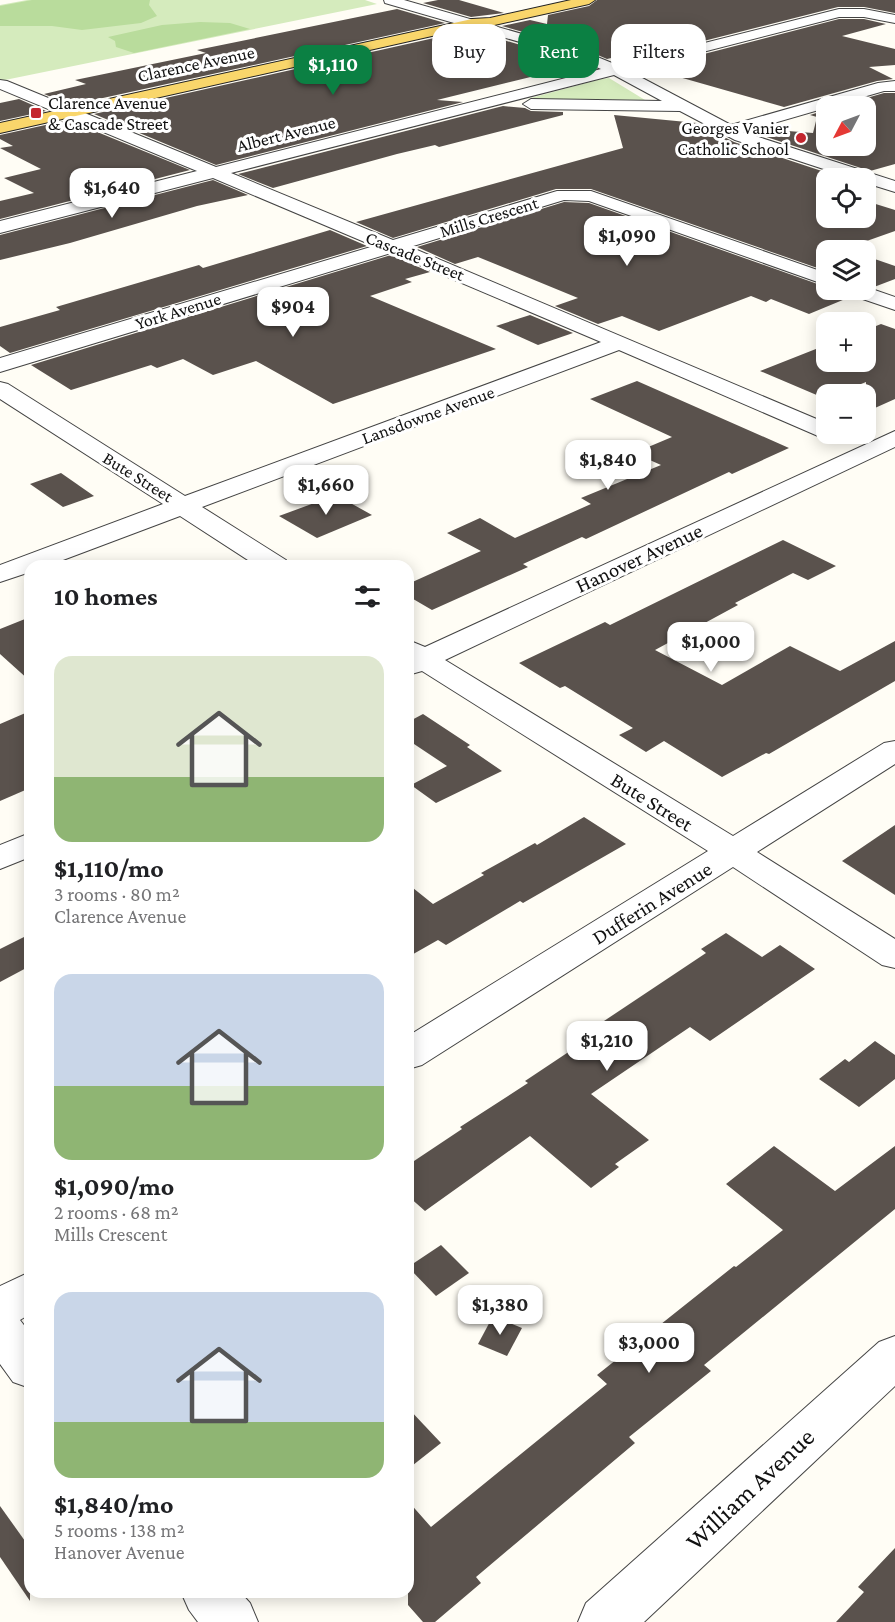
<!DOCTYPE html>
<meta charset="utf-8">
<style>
:root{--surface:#fff;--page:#f6f6f6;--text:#202124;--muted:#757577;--accent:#0b8043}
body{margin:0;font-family:"Crimson Pro",serif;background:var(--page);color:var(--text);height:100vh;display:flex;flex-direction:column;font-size:22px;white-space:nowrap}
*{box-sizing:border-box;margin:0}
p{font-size:20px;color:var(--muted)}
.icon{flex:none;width:33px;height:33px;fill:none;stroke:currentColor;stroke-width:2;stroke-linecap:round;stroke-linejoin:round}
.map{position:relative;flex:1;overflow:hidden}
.drawer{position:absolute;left:24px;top:560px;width:390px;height:1038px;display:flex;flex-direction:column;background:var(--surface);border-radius:18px;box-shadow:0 3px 15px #0003}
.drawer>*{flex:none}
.hud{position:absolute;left:432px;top:24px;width:372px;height:54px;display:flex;gap:12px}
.needle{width:39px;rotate:229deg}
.fabs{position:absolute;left:816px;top:96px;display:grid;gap:12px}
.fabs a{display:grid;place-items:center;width:60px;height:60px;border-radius:12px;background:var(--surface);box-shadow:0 3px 15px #0003;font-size:30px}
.price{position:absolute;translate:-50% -51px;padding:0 14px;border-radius:12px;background:#fff;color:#222;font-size:20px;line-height:39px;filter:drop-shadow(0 2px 3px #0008)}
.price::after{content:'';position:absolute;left:50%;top:36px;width:18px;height:14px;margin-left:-9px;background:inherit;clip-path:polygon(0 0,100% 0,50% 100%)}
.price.active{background:var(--accent);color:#fff}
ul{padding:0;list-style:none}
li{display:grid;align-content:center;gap:12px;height:318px;padding:0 30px}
li span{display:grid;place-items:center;height:186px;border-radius:18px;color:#555}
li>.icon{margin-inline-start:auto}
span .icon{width:108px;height:108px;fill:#fffc;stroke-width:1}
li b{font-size:26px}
h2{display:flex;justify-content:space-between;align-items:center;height:72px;padding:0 30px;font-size:26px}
.pill{padding:0 21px;border-radius:18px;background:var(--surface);box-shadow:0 3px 15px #0003;font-size:21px;line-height:54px}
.pill.active{background:var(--accent);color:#fff}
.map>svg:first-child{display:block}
</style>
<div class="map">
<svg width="895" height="1622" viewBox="0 0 895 1622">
<rect width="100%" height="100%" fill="#fffdf5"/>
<g fill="#d5ebbd">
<path d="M27,0h338l12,4 -377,77v-76z"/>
<path d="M609,78l36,22 -118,-1 74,-20z"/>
</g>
<g fill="#b9dc9c">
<path d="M32,0h118l-1,5 8,11 -16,7 -59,7 -30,-4h-52v-20z"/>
<path d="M200,22l30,1 20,6 -116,24 -18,-6 -1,-6 -7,-4 54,-12z"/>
</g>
<g fill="#5a524d">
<path d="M438,0h21l45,13 -33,4 -48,-14z"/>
<path d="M597,0h298v13l-31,-6h-26l-190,48 -12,-3 -29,7 -21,-9 -84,-24 28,-6 17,4 1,-9 41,-9z"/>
<path d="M397,9l48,14 -374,82 -27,-11 42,-10 -11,-4 131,-27 -9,-3z"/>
<path d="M839,19h25l22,5 -44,12 53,13v16l-26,2 24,12 -16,2 -93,26 -105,-30 -6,-15z"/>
<path d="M470,30l114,34 -147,36 26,2 -247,63 -122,-51z"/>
<path d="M884,93h11v71l-25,7 -119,-39 12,-3 50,4 4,-16 -7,-2 16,-5v36h40v-40h-27z"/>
<path d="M19,99l27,12 -46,10v-18z"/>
<path d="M503,106l22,2 6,3 32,1v3l-124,32 -4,-2 -38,9 -124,34 -35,-14z"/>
<path d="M614,115l83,8 37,19 109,36h-17v5l-9,2 9,3v30h40v-17l29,9v21l-51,18 5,1h-23v21l-235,-82h-35l-163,49 -37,-16 267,-74z"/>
<path d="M68,120l122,50 -190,49v-18l34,-8 -30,-15 37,-9 -41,-21 13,-2 -13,-7v-4z"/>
<path d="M213,180l35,15 -51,11 -127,37 -70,17v-25z"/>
<path d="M564,202l25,1 237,84v3h17l7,7 -41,17 -38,-15 -5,3 -15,-6 -92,35 -37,-15 -24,8 -43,-18 23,-8 -100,-41 -23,7 -38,-17z"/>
<path d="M330,230l37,16 -357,107 -10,-7v-19l60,-17 -4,-3 143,-42 4,3z"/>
<path d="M391,255l39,17 -25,7 7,3 -42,14 126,53 -163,55 -77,-43 -43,14 -30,-16 -26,9 -6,-3 -80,25 -40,-25z"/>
<path d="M866,256l29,10v13l-21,8 -8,-2z"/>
<path d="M530,315l43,18 -35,12 -42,-19z"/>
<path d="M881,324l14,5v70l-29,13v-30l-30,12h-10v5l-66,-28 66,-26v17h40v-32z"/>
<path d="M637,381l152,67 -57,26 -3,-2 -143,67 -4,-2 -59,27 5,3 -96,43 -24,-14v-12l73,-33 -34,-18 33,-15 35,20 76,-34 -10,-6 80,-33 -27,-12 38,-16 -82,-38z"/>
<path d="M61,473l33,23 -31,11 -33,-23z"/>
<path d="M336,495l36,20 -55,23 -38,-22z"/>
<path d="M783,540l53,26 -28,14 -15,-7 -58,30 3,2 -83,45 67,35 68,-39 50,25 55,-30v40l-126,73 -3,-1 -44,24 -58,-36 -18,11 -27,-17 14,-7 -68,-42 -5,2 -41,-25 86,-41 5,3z"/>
<path d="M30,617v64l-30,-27v-25z"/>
<path d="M30,711v77l-30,13v-77z"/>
<path d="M423,714l47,31 -3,2 35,24 -66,32 -25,-18 36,-19 -39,-26v-18z"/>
<path d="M584,817l42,27 -103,59 -3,-2 -74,44 -8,-5 -30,17v-73l25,20 51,-29 -3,-2 54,-30 2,2z"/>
<path d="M895,825v70l-53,-34z"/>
<path d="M726,933l36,24 18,-12 35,24 -105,72 -20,-14 -99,67 58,46 -34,24 4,3 -28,21 -61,-52 -105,75 -17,-15v-31l54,-36 -2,-2 68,-44 -3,-2 66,-44 -5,-4 120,-80 -5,-4z"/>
<path d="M30,934v32l-30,16v-33z"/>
<path d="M875,1041l20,14v24l-36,28 -40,-28 26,-20 4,3z"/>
<path d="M774,1146l61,45 60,-45v63l-191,156 7,6 -82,66 6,6 -159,134 5,6 -46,39h-12l-15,-17v-104l23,26 176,-143 -10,-9 137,-109 2,1 47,-37 -57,-46z"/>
<path d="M441,1245l28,28 -33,23 -28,-29z"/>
<path d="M493,1316l29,12 -15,28 -29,-12z"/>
<path d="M408,1408l33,35 -33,26z"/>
<path d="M0,1506l30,42v53l-30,-44z"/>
<path d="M895,1548v74h-59l28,-30 -6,-5z"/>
</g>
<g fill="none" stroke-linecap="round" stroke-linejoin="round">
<g stroke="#444" stroke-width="2">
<g id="minor">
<path d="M384,0h20l181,52 32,13 222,-56h25l31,6v8l-31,-6h-25l-210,54 102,54 147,-42 17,-2v10h-11l-141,41 152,49v11l-29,-9v-5h-15l-116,-38 -55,-29 -149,-2 -8,-5 8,-5 131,2 -48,-26 -383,98 162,67 164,-49h34l235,82v12l-237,-84 -25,-1 -154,47 416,176v11h10l-10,4 -8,-2 -199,-86 -417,157 84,53 3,6h-32l-77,-50 -133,50h-17v6l-30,10v-17l163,-61 -163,-105v-17l8,2 177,112 416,-154 -210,-89 -391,119v-14l374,-112 -161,-68 -213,55v-12l197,-50 -197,-82v-9l7,1 209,86 385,-98 -26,-11 -190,-55z"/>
<path d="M866,287l29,10v13l-47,-16 -3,-4h21z"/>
<path d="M895,431v16l-450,213 288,176 151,-93 11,-2v23l-138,88 138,87v29l-13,-3 -149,-98 -311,198 -14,4v-33l300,-185 -286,-180 -14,4v-35l17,7z"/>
<path d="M30,833v24l-30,12v-24z"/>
<path d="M30,1272v42l-10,6 10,13v55l-17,-6 -13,-18v-78z"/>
<path d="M895,1336v50l-251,236h-66l8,-19 293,-261z"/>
<path d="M181,1592h59l10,11 8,19h-60l-9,-12z"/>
</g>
</g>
<g stroke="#222" stroke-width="2">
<path id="major" d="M571,0h24l-6,4 -99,22 -18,1 -472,106v-10l472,-104 18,-1z"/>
</g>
<use href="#minor" fill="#fff" fill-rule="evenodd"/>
<use href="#major" fill="#f9d66b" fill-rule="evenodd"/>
</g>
<g fill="#c4262e" stroke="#fff" stroke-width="2">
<rect x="30" y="107" width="12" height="12" rx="3"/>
<circle cx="801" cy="138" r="6"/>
</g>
<g text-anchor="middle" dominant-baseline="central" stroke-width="6" stroke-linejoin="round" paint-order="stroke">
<g font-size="18" fill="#111" stroke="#fff">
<text transform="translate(196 64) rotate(-12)">Clarence Avenue</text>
<text transform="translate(286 134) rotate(-14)">Albert Avenue</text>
<text transform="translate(489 217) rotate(-17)">Mills Crescent</text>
<text transform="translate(415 256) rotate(22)">Cascade Street</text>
<text transform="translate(178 311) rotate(-17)">York Avenue</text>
<text transform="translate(428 415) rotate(-20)">Lansdowne Avenue</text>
<text transform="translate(138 477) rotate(32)">Bute Street</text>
</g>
<g font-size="18" fill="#111" stroke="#fff" text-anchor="start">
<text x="48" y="103">Clarence Avenue<tspan x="48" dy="21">&amp; Cascade Street</tspan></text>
<text x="789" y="128" text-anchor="end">Georges Vanier<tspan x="789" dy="21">Catholic School</tspan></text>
</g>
<g font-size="21" fill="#111" stroke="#fff">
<text transform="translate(639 558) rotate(-25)">Hanover Avenue</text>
<text transform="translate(652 802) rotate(32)">Bute Street</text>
<text transform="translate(652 903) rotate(-32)">Dufferin Avenue</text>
</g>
<g font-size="26" fill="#111" stroke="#fff">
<text transform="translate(750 1489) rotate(-43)">William Avenue</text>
</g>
</g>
</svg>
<div class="fabs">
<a><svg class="needle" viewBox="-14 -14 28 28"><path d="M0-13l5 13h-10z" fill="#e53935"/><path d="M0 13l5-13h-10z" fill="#757577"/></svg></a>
<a><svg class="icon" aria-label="locate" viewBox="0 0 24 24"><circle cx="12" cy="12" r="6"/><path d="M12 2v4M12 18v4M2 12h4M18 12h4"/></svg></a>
<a><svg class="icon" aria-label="layers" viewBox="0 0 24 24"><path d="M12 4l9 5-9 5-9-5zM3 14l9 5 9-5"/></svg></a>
<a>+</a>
<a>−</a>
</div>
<b class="price active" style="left:333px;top:96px">$1,110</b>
<b class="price" style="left:112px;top:219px">$1,640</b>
<b class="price" style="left:627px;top:267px">$1,090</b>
<b class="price" style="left:293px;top:338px">$904</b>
<b class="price" style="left:608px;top:491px">$1,840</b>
<b class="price" style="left:326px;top:516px">$1,660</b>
<b class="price" style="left:711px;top:673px">$1,000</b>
<b class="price" style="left:607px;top:1072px">$1,210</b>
<b class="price" style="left:500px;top:1336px">$1,380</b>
<b class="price" style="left:649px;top:1374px">$3,000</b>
<div class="hud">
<a class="pill">Buy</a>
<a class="pill active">Rent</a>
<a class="pill">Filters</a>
</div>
<section class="drawer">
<h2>10 homes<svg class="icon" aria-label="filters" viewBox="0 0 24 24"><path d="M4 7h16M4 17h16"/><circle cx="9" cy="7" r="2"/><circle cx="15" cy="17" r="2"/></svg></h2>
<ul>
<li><span style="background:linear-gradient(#dfe7d0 65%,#8fb573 0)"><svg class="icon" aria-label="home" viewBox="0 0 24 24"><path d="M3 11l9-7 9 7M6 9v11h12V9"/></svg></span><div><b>$1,110/mo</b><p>3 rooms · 80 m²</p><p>Clarence Avenue</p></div></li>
<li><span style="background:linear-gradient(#c9d6e8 60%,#8fb573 0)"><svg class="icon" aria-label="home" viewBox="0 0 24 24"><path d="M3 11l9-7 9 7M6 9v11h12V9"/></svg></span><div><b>$1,090/mo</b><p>2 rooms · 68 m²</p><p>Mills Crescent</p></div></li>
<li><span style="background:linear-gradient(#c9d6e8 70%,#8fb573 0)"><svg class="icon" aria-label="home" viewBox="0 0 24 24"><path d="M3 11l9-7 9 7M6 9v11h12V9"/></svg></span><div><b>$1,840/mo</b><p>5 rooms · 138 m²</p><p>Hanover Avenue</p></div></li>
</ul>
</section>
</div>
